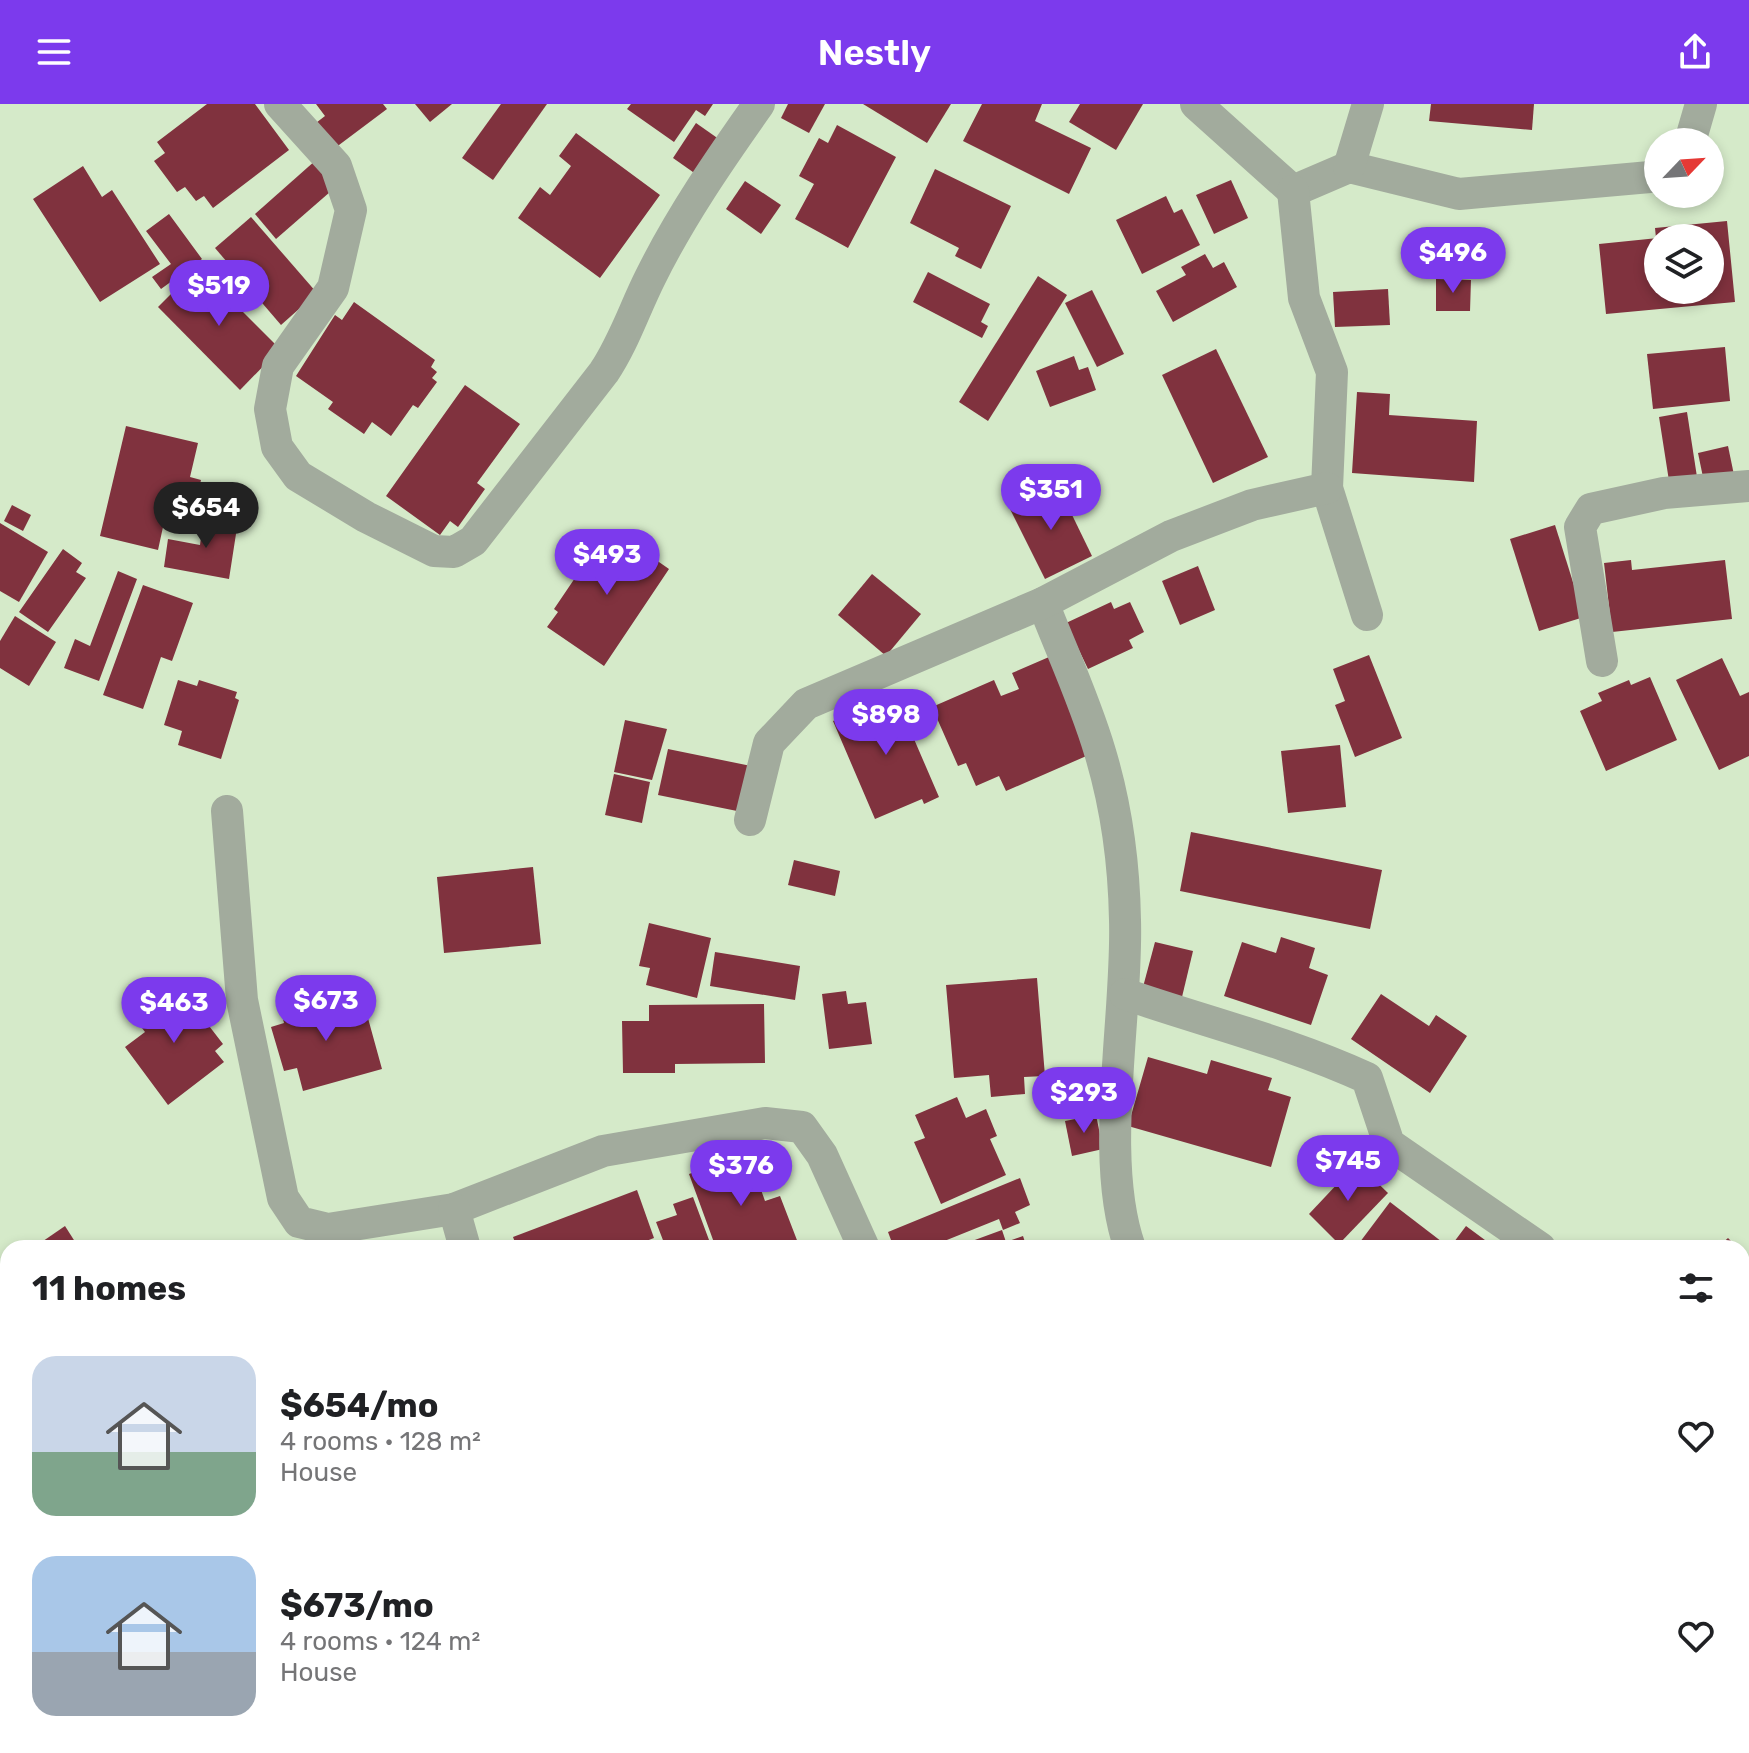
<!DOCTYPE html>
<meta charset="utf-8">
<style>
:root{--surface:#fff;--page:#f2f2f2;--text:#202124;--muted:#757577;--accent:#7c3aed}
body{margin:0;font-family:Rubik,sans-serif;background:var(--page);color:var(--text);height:100vh;display:flex;flex-direction:column;font-size:30px;white-space:nowrap}
*{box-sizing:border-box;margin:0}
p{font-size:26px;color:var(--muted)}
.icon{flex:none;width:44px;height:44px;fill:none;stroke:currentColor;stroke-width:2;stroke-linecap:round;stroke-linejoin:round}
.map{position:relative;flex:1;overflow:hidden}
.panel{position:absolute;left:0px;top:1136px;width:1750px;height:514px;display:flex;flex-direction:column;background:var(--surface);border-radius:24px 24px 0 0;box-shadow:0 4px 12px #0003}
.panel>*{flex:none}
.needle{width:52px;rotate:65deg}
.buttons{position:absolute;left:1644px;top:24px;display:grid;gap:16px}
.buttons a{display:grid;place-items:center;width:80px;height:80px;border-radius:50%;background:var(--surface);box-shadow:0 4px 12px #0003;font-size:40px}
.price{position:absolute;translate:-50% -68px;padding:0 18px;border-radius:28px;background:var(--accent);color:#fff;font-size:26px;line-height:52px;filter:drop-shadow(0 2px 4px #0008)}
.price::after{content:'';position:absolute;left:50%;top:48px;width:24px;height:18px;margin-left:-12px;background:inherit;clip-path:polygon(0 0,100% 0,50% 100%)}
.price.on{background:#222;color:#fff}
ul{padding:0;list-style:none}
li{display:flex;align-items:center;gap:24px;height:200px;padding:0 32px}
li span{display:grid;place-items:center;flex:none;width:224px;height:160px;border-radius:24px;color:#555}
li>.icon{margin-inline-start:auto}
span .icon{width:96px;height:96px;fill:#fffc;stroke-width:1}
li b{font-size:34px}
h2{display:flex;justify-content:space-between;align-items:center;height:96px;padding:0 32px;font-size:34px}
header{display:flex;justify-content:space-between;align-items:center;height:104px;padding:0 32px;background:var(--accent);color:#fff;font-size:36px;font-weight:600}
.map>svg:first-child{display:block}
</style>
<header><svg class="icon" aria-label="menu" viewBox="0 0 24 24"><path d="M4 6h16M4 12h16M4 18h16"/></svg>Nestly<svg class="icon" aria-label="share" viewBox="0 0 24 24"><path d="M12 15V3M7 8l5-5 5 5M5 13v7h14v-7"/></svg></header>
<div class="map">
<svg width="1749" height="1649" viewBox="0 0 1749 1649">
<rect width="100%" height="100%" fill="#d5eac9"/>
<g fill="#80323e">
<path d="M207,0h48l34,46 -76,58 -9,-12 -8,5 -11,-14 -8,5 -23,-31 11,-8 -8,-11z"/>
<path d="M316,0h67l4,5 -56,42 -19,-25 13,-10z"/>
<path d="M415,0h37l-22,18z"/>
<path d="M501,0h46l-54,76 -31,-22z"/>
<path d="M631,0h82l-8,12 -9,-6 -22,32 -47,-33z"/>
<path d="M788,0h37l-16,29 -28,-15z"/>
<path d="M863,0h88l-24,39z"/>
<path d="M982,0h60l-7,17 56,27 -22,46 -106,-53z"/>
<path d="M1080,0h63l-27,46 -47,-28z"/>
<path d="M1431,0h103l-2,26 -103,-9z"/>
<path d="M696,19l27,19 -23,35 -27,-19z"/>
<path d="M837,21l59,32 -48,91 -53,-29 19,-35 -15,-8 20,-38 9,5z"/>
<path d="M576,29l84,62 -60,83 -82,-60 22,-31 10,8 21,-29 -12,-10z"/>
<path d="M316,56l22,25 -62,54 -21,-25z"/>
<path d="M83,62l19,31 10,-7 48,74 -60,38 -67,-103z"/>
<path d="M935,65l76,37 -30,63 -26,-13 4,-8 -49,-25z"/>
<path d="M1231,76l17,38 -34,16 -18,-39z"/>
<path d="M745,77l36,24 -20,29 -35,-25z"/>
<path d="M1166,92l8,17 8,-4 18,36 -58,29 -26,-54z"/>
<path d="M169,110l33,45 -41,30 -9,-12 19,-13 -25,-33z"/>
<path d="M251,113l66,76 -36,32 -66,-77z"/>
<path d="M1727,117l8,81 -129,12 -7,-70 59,-6v52h52v-52h-54l-1,-10z"/>
<path d="M1205,150l8,14 11,-6 13,25 -64,35 -17,-31 30,-16 -5,-8z"/>
<path d="M198,163l82,82 -40,41 -82,-83z"/>
<path d="M928,168l62,32 -9,18 7,4 -6,12 -69,-36z"/>
<path d="M1038,172l29,19 -79,126 -29,-19z"/>
<path d="M1436,175l35,1 -1,31h-34z"/>
<path d="M1388,185l2,36 -55,2 -2,-35z"/>
<path d="M1092,186l32,64 -27,13 -32,-64z"/>
<path d="M354,198l81,58 -4,7 6,5 -5,6 5,4 -19,26 -5,-3 -22,31 -19,-14 -8,12 -36,-25 5,-7 -37,-26 39,-61 7,5z"/>
<path d="M1725,243l5,54 -77,8 -6,-55z"/>
<path d="M1216,245l52,108 -55,26 -51,-108z"/>
<path d="M1074,252l5,14 9,-3 8,23 -46,17 -14,-36z"/>
<path d="M465,281l55,39 -43,59 8,6 -27,38 -8,-6 -10,14 -54,-39z"/>
<path d="M1357,288l33,2 -1,21 88,6 -3,61 -122,-9z"/>
<path d="M1687,308l10,65 -28,4 -10,-64z"/>
<path d="M126,322l72,17 -8,34 11,3 -13,53 -25,-6 -5,23 -58,-14z"/>
<path d="M1728,342l6,29 -30,7 -6,-29z"/>
<path d="M1058,382l34,70 -47,23 -35,-70z"/>
<path d="M12,401l19,10 -8,16 -19,-10z"/>
<path d="M204,411l34,6 -9,58 -65,-12 4,-28 32,6z"/>
<path d="M0,419l48,29 -29,50 -19,-11z"/>
<path d="M1555,421l29,92 -45,14 -29,-92z"/>
<path d="M613,426l56,39 -65,97 -57,-39 11,-15 -4,-3 44,-65 4,2z"/>
<path d="M63,445l19,14 -6,9 10,6 -38,54 -29,-20z"/>
<path d="M1631,456l1,10 93,-10 7,59 -120,13 -8,-69z"/>
<path d="M1198,462l17,44 -35,15 -18,-44z"/>
<path d="M118,467l19,8 -38,102 -35,-13 11,-29 15,7z"/>
<path d="M872,470l49,40 -35,42 -48,-41z"/>
<path d="M143,481l50,18 -21,58 -11,-4 -18,52 -40,-14z"/>
<path d="M1111,498l3,7 16,-7 14,30 -15,8 4,8 -45,21 -22,-46z"/>
<path d="M15,512l41,26 -27,44 -29,-18v-27z"/>
<path d="M1369,551l33,83 -47,19 -20,-52 10,-4 -12,-32z"/>
<path d="M1049,553l42,97 -85,37 -7,-15 -23,10 -10,-23 -8,3 -26,-59 62,-27 7,16 18,-7 -7,-16z"/>
<path d="M1722,554l18,38 9,-4v64l-30,14 -43,-90z"/>
<path d="M1650,573l27,63 -71,31 -26,-60 22,-10 -4,-8 31,-13 2,5z"/>
<path d="M178,576l19,6 2,-6 38,12 -2,6 4,2 -18,59 -43,-14 4,-14 -18,-6z"/>
<path d="M895,591l44,102 -15,7 -2,-5 -47,20 -42,-98z"/>
<path d="M625,616l42,9 -15,51 -38,-8z"/>
<path d="M1340,641l6,62 -58,6 -7,-62z"/>
<path d="M668,645l83,17 -9,46 -84,-17z"/>
<path d="M614,670l36,8 -8,41 -37,-8z"/>
<path d="M1191,728l191,38 -12,59 -190,-38z"/>
<path d="M794,756l46,11 -5,25 -47,-11z"/>
<path d="M533,763l8,77 -97,9 -7,-76z"/>
<path d="M649,819l62,15 -14,60 -51,-13 4,-17 -11,-2z"/>
<path d="M1281,833l34,11 -6,20 19,7 -17,50 -87,-29 18,-54 34,11z"/>
<path d="M1155,838l38,9 -11,46 -39,-10z"/>
<path d="M715,848l85,14 -5,34 -85,-14z"/>
<path d="M1037,874l8,98 -21,1 1,17 -34,3 -2,-22 -35,3 -8,-93z"/>
<path d="M166,881l15,20 8,-5 34,44 -8,7 9,11 -56,43 -43,-58 20,-15 -15,-20z"/>
<path d="M846,887l2,13 18,-2 6,42 -43,5 -7,-55z"/>
<path d="M343,890l6,22 17,-5 16,58 -79,22 -6,-23 -13,3 -13,-44 13,-4 -3,-12z"/>
<path d="M1381,890l48,32 7,-11 31,21 -37,57 -79,-54z"/>
<path d="M764,900l1,59 -90,1v9h-52l-1,-52h27v-16z"/>
<path d="M1148,953l59,17 4,-14 61,18 -4,12 23,7 -20,70 -143,-41z"/>
<path d="M957,993l9,21 20,-9 11,27 -7,3 16,36 -65,29 -27,-62 11,-4 -10,-23z"/>
<path d="M1096,1011l7,34 -31,7 -7,-35z"/>
<path d="M748,1049l17,48 15,-5 20,52h-84l-27,-74z"/>
<path d="M1357,1059l31,30 -49,51 -30,-30z"/>
<path d="M1020,1074l10,27 -15,7 5,11 -17,7 -4,-11 -72,29h-33l-6,-16z"/>
<path d="M637,1086l17,48 -26,10h-111l-4,-11z"/>
<path d="M693,1093l19,51h-46l-10,-26 21,-7 -4,-11z"/>
<path d="M1390,1098l60,46h-82l-8,-6z"/>
<path d="M65,1122l14,22h-46z"/>
<path d="M1466,1122l23,17 -4,5 -34,-2z"/>
<path d="M1002,1126l4,12 17,-6 4,12h-74z"/>
<path d="M1728,1134l10,10h-21z"/>
<path d="M1742,1149l7,7v50l-7,6z"/>
<path d="M8,1162v65l-8,-12v-48z"/>
<path d="M0,1242l8,14v24l-8,5z"/>
<path d="M8,1342v30l-8,-13v-12z"/>
<path d="M1742,1449l7,8v20l-7,6z"/>
<path d="M167,1642h54l-12,7h-38z"/>
<path d="M1310,1642h65l-11,7h-49z"/>
<path d="M1404,1642h43l5,7h-57z"/>
<path d="M1598,1642h43l4,7h-59z"/>
</g>
<g fill="none" stroke-linecap="round" stroke-linejoin="round">
<g stroke="#a2ab9d" stroke-width="32">
<path d="M280,0l56,62 15,44 -18,78 -55,78 -8,43 7,38 21,29 68,41 68,34 20,1 19,-11 131,-169c20,-30 30,-62 46,-94 30,-61 70,-119 109,-174"/>
<path d="M1196,0l97,87 56,-24 110,27 191,-17 8,-6"/>
<path d="M1690,38l11,-38"/>
<path d="M1349,63l19,-63"/>
<path d="M1293,87l11,107 28,74 -5,116 40,127"/>
<path d="M1043,499c19,49 42,98 57,149 16,53 24,112 25,168 3,98 -27,238 5,328"/>
<path d="M1602,557l-22,-134 11,-18 73,-16 85,-7"/>
<path d="M227,707l15,189 41,198 16,24 29,7 126,-20 149,-58 162,-28 37,4 20,28 42,93"/>
<path d="M750,716l19,-77 37,-39 237,-101 128,-67 81,-31 75,-17"/>
<path d="M1125,890c81,28 164,48 242,84l22,66 151,104"/>
<path d="M454,1105l11,39"/>
<path d="M0,1550l8,-2"/>
<path d="M422,1642v7"/>
<path d="M642,1649v-7"/>
</g>
</g>
</svg>
<div class="buttons">
<a><svg class="needle" viewBox="-14 -14 28 28"><path d="M0-13l5 13h-10z" fill="#e53935"/><path d="M0 13l5-13h-10z" fill="#757577"/></svg></a>
<a><svg class="icon" aria-label="layers" viewBox="0 0 24 24"><path d="M12 4l9 5-9 5-9-5zM3 14l9 5 9-5"/></svg></a>
</div>
<b class="price" style="left:1453px;top:191px">$496</b>
<b class="price" style="left:219px;top:224px">$519</b>
<b class="price" style="left:1051px;top:428px">$351</b>
<b class="price on" style="left:206px;top:446px">$654</b>
<b class="price" style="left:607px;top:493px">$493</b>
<b class="price" style="left:886px;top:653px">$898</b>
<b class="price" style="left:326px;top:939px">$673</b>
<b class="price" style="left:174px;top:941px">$463</b>
<b class="price" style="left:1084px;top:1031px">$293</b>
<b class="price" style="left:1348px;top:1099px">$745</b>
<b class="price" style="left:741px;top:1104px">$376</b>
<section class="panel">
<h2>11 homes<svg class="icon" aria-label="filters" viewBox="0 0 24 24"><path d="M4 7h16M4 17h16"/><circle cx="9" cy="7" r="2"/><circle cx="15" cy="17" r="2"/></svg></h2>
<ul>
<li><span style="background:linear-gradient(#c9d6e8 60%,#7fa58c 0)"><svg class="icon" aria-label="home" viewBox="0 0 24 24"><path d="M3 11l9-7 9 7M6 9v11h12V9"/></svg></span><div><b>$654/mo</b><p>4 rooms · 128 m²</p><p>House</p></div><svg class="icon" aria-label="heart" viewBox="0 0 24 24"><path d="M12 20l-8-8c-3-5 5-10 8-4 3-6 11-1 8 4z"/></svg></li>
<li><span style="background:linear-gradient(#a9c7e8 60%,#9aa5b1 0)"><svg class="icon" aria-label="home" viewBox="0 0 24 24"><path d="M3 11l9-7 9 7M6 9v11h12V9"/></svg></span><div><b>$673/mo</b><p>4 rooms · 124 m²</p><p>House</p></div><svg class="icon" aria-label="heart" viewBox="0 0 24 24"><path d="M12 20l-8-8c-3-5 5-10 8-4 3-6 11-1 8 4z"/></svg></li>
</ul>
</section>
</div>
